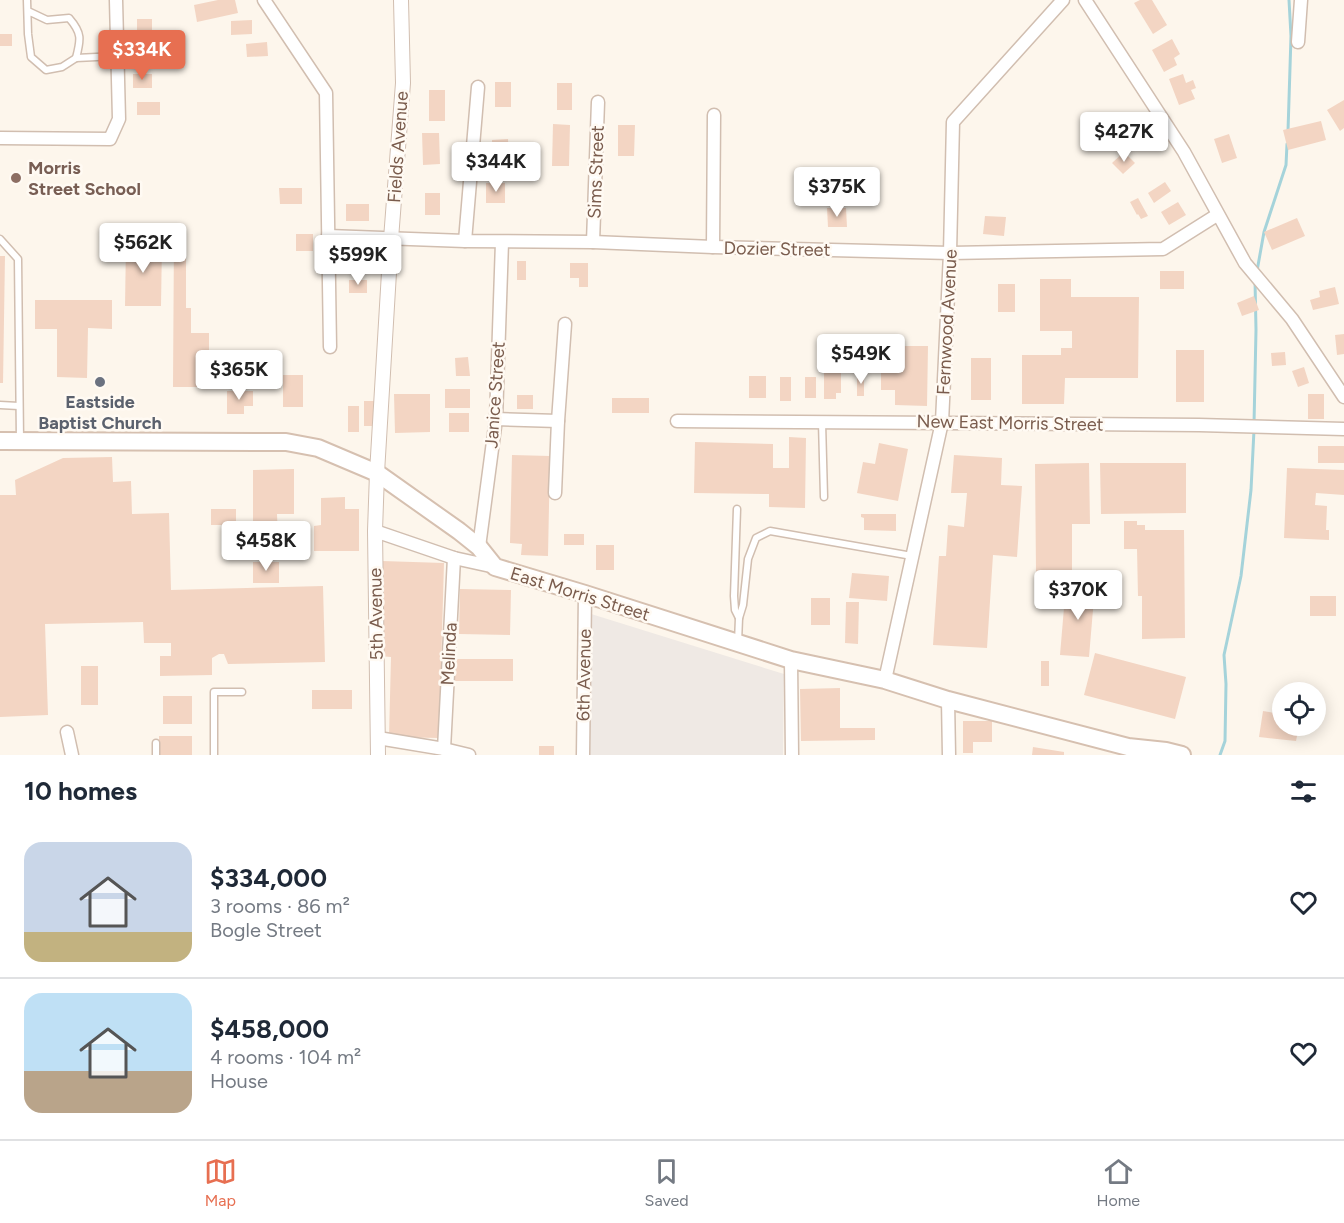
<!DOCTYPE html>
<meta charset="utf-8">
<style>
:root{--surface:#fff;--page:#f6f6f7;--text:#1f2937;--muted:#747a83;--line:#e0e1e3;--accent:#e76f51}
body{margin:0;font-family:Figtree,sans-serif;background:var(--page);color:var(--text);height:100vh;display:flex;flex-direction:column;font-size:22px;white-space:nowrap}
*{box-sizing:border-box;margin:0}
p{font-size:20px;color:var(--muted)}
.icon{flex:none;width:33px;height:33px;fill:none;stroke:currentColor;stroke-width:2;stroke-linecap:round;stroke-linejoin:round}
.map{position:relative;height:755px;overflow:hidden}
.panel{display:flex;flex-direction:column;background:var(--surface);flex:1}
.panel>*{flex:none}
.controls{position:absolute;left:1272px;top:682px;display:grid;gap:12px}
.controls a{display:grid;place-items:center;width:54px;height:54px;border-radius:50%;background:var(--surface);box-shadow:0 3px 15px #0003;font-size:30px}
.price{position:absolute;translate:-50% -51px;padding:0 14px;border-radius:6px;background:#fff;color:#222;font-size:20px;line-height:39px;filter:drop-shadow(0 2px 3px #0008)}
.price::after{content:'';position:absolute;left:50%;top:36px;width:18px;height:14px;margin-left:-9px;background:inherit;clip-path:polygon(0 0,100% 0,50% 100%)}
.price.current{background:var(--accent);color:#fff}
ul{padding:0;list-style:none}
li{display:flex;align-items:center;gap:18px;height:150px;padding:0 24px}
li+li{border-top:2px solid var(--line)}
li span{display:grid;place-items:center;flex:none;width:168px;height:120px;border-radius:18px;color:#555}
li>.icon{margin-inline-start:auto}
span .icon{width:72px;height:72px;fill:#fffc;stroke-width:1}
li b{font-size:26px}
h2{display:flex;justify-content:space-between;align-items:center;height:72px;padding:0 24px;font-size:26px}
.tab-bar{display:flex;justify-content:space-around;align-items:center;height:84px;border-top:2px solid var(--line);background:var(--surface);font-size:16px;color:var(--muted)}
.tab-bar a{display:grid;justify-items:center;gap:3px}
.tab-bar .current{color:var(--accent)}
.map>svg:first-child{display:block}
</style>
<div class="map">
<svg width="1344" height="755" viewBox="0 0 1344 755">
<rect width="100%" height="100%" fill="#fdf6ec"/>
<path fill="#efe9e4" d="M588,613l196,61 -1,81h-195z"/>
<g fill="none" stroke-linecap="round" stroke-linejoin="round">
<g stroke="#a5d3da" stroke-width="3">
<path d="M1288,131l3,-95 -2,-36"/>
<path d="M1257,271l7,-39 22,-67 1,-21"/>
<path d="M1254,424l2,-94 -1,-50"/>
<path d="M1220,755l5,-14 1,-57 -2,-29 17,-79 10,-86 3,-60"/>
</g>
</g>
<g fill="#f3d5c3">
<path d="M218,0h17l3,13 -41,9 -3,-17z"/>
<path d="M1140,0h12l15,25 -14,9 -19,-31z"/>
<rect x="137" y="19" width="15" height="16"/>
<path d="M252,20v14l-21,1v-14z"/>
<rect x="0" y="34" width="12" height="12"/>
<path d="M1172,39l8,15 -6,4 3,7 -13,7 -12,-22z"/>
<path d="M267,42l1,14 -21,1 -1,-13z"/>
<rect x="133" y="74" width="19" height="14"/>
<path d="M1183,74l3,9 7,-3 3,8 -5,2 4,9 -16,6 -10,-26z"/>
<rect x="495" y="82" width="16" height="25"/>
<rect x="557" y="83" width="15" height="27"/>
<rect x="429" y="90" width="16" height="31"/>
<path d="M1344,100v28l-4,3 -13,-21z"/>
<rect x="137" y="102" width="23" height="13"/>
<path d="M1114,121l10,15 -23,14 -14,-22 10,-6 5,7z"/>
<path d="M1321,121l5,19 -38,10 -5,-20z"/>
<path d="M553,124l17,1 -1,41h-17z"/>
<path d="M618,125h17l-1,31h-16z"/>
<path d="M422,133h17l1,31 -17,1z"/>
<path d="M1229,134l8,24 -15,5 -8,-24z"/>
<path d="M508,139l1,24 -16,1 -1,-24z"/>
<path d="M1124,152l11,11 -12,11 -11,-11z"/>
<path d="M1165,182l6,9 -17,12 -6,-10z"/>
<rect x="486" y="183" width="19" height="20"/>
<path d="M279,188h23v16h-22z"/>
<rect x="425" y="193" width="15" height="22"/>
<path d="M1138,198l10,18 -7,3 -3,-5 -1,1 -7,-13z"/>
<path d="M1178,202l8,13 -17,10 -8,-13z"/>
<rect x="346" y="204" width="23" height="17"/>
<path d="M827,208h19l1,19h-19z"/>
<path d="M985,216l21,1 -2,19 -21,-2z"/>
<path d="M1297,218l8,18 -33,14 -8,-18z"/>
<path d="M174,233h12v75h5v25h18v54h-36z"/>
<rect x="296" y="234" width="17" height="17"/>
<path d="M126,242l36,1 -1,63h-36z"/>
<rect x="345" y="253" width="20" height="19"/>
<path d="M0,256h5l-2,127h-3z"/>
<rect x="517" y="261" width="9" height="19"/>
<path d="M570,263h18v24h-9v-9h-9z"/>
<rect x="1160" y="271" width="24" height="18"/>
<path d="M1040,279h31v18h68l-1,81h-73l-1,26h-42v-49h39v-7h11v-17h-32z"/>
<rect x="349" y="280" width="18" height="13"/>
<rect x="998" y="284" width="17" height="28"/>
<path d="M1335,287l4,17 -26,6 -3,-10 10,-3 -1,-6z"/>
<path d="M1254,296l5,14 -17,6 -5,-13z"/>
<path d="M35,300h77v29l-24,-1 -1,50 -30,-1v-48h-22z"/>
<path d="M1344,334v20l-7,1 -2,-20z"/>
<path d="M900,346h28l-1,60 -32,-1v-15h-14v-20l18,1z"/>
<rect x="1176" y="350" width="28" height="52"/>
<path d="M1285,352l1,13 -14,1 -1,-13z"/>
<path d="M468,357l2,19h-14l-1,-18z"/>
<rect x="971" y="358" width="20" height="42"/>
<path d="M1304,367l5,16 -11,4 -6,-16z"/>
<path d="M824,371h17v22h-5v6h-12z"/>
<rect x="857" y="374" width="7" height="22"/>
<rect x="283" y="375" width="20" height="32"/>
<rect x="749" y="376" width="17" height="22"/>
<rect x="780" y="377" width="11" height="24"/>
<rect x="805" y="377" width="11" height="21"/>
<rect x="445" y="389" width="25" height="19"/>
<path d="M227,391h26v15h-9v8h-17z"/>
<path d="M394,394h36v38l-35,1z"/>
<rect x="1308" y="394" width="16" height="25"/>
<rect x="517" y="395" width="16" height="14"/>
<rect x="612" y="398" width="37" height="15"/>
<rect x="364" y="401" width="18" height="25"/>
<rect x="348" y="406" width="11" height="26"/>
<rect x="449" y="413" width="20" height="19"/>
<path d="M789,437l17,1 -1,70 -36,-1v-13l-75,-1 1,-51 78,2v24h16z"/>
<path d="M879,443l29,6 -10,52 -41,-8 6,-31 12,2z"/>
<rect x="1318" y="446" width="26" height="17"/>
<path d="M512,455l38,1 -2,100 -27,-1 1,-11 -12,-1z"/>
<path d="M954,455l48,3 -1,27 21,1 -5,71 -24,-2 -6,93 -54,-3 6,-89h7l2,-31 16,2 3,-34h-16z"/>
<path d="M112,457l1,25 18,-1 1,33 37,-1 2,77 152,-4 2,76 -97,2 -4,-10h-5l-7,4v17l-52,1v-20h11v-13h-27l-1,-21 -98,2 3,91 -48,2v-222h16l-1,-15 48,-22z"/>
<path d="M1089,463l1,61h-18v48h-36l-1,-108z"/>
<path d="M1100,463h86v50l-85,1z"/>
<path d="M1287,468l57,2v25l-28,-2 -1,12 12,1 -1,24h3v10l-45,-2z"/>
<path d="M294,469v45h-17l1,24h-25v-68z"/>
<path d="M345,497v12h14v42h-45v-25l7,-1v-27z"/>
<rect x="211" y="509" width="25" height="16"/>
<path d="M861,514h35v17l-32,-1v-12l-3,-1z"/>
<path d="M1124,521h13v4h8v5h39l1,108 -43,1v-43h-4l-1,-47h-13z"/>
<rect x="564" y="534" width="20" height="11"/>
<rect x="596" y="545" width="18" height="25"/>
<path d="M382,561l62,2 -5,175 -50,-1 2,-80 -12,-1z"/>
<rect x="253" y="562" width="26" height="21"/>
<path d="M852,573l37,3 -2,25 -38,-3z"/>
<path d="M1066,584l29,2 -6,71 -29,-2z"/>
<path d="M460,589l51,1 -1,45 -51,-1z"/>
<rect x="1310" y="596" width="26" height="20"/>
<rect x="811" y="598" width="19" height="27"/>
<path d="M846,602h13l-1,42 -13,-1z"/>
<path d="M1095,653l91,24 -11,42 -91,-24z"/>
<rect x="454" y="659" width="59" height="22"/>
<rect x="1041" y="661" width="8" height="25"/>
<rect x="81" y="666" width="17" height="39"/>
<path d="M840,688v40h35v12l-74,1 -1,-52z"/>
<rect x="312" y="690" width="40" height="19"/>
<rect x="163" y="696" width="29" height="28"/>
<path d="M1281,703h1v23h17l-3,15 -37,-4 4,-26 17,3z"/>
<path d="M963,721h29v21h-19v11h-10z"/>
<rect x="159" y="736" width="33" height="19"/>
<rect x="539" y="746" width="15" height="9"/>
<path d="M1033,747l31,5v3h-32z"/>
</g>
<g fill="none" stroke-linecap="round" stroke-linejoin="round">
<g stroke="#d1beb0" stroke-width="9">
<g id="service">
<path d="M27,0l1,34 3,23 15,13 16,-3 14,-9c5,-19 6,-25 -7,-40l-22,2 -19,-9"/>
<path d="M76,58l41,-2"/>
<path d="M0,239l18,20 2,182"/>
<path d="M0,405l19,1"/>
<path d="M822,422l2,75"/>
<path d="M737,509l-3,87 1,14 4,8"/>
<path d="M738,642l1,-24 4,-13 5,-46 8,-21 14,-7 142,25"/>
<path d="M156,743v12"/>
<path d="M214,755v-63h28"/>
</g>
</g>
<g stroke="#d1beb0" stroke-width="15">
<g id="minor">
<path d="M264,0l62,93 4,254"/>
<path d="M1085,0l99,152 61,111 47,56 52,78"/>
<path d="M1298,42l3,-42"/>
<path d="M0,138l110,1 9,-20 -3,-119"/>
<path d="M328,236l137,5 128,1 120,5 237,6 213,-4 54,-34"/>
<path d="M465,241l13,-154"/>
<path d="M593,242l5,-140"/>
<path d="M713,247l1,-132"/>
<path d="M496,419l62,2"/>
<path d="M677,421l522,4 145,4"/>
<path d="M555,493l3,-72 7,-97"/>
<path d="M375,531l79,27 41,9"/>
<path d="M479,547l17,-128 6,-177"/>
<path d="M791,660l1,95"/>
<path d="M885,680l57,-258 8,-169 3,-131 110,-122"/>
<path d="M948,700l1,55"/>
<path d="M67,732l5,23"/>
<path d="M378,738l66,11 25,6"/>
<path d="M444,749l10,-191"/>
<path d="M583,755l2,-161"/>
</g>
</g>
<g stroke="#d1beb0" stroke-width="16">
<path id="tertiary" d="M378,755l-3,-224 2,-58 14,-234 12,-156 -2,-83"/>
</g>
<g stroke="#d6c0b0" stroke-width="20">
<path id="secondary" d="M0,441l286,1 32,6 59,25 82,58 20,16 16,20 90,27 206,66 94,20 63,20 180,47 38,4 16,4"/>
</g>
<use href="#service" stroke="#fff" stroke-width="6"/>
<use href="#minor" stroke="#fff" stroke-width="12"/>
<use href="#tertiary" stroke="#fff" stroke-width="14"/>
<use href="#secondary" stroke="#fff" stroke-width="16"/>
</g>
<circle fill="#8d6e63" stroke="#fffaf3" stroke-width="2" cx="16" cy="178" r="6"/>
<circle fill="#6b7280" stroke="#fffaf3" stroke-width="2" cx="100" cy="382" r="6"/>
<g text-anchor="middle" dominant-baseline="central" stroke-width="5" stroke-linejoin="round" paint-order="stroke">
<g font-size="18" fill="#7a5c4d" stroke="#fffaf3">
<text transform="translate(398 147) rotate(-86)">Fields Avenue</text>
<text transform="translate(596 172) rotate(-88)">Sims Street</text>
<text transform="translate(777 249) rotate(1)">Dozier Street</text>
<text transform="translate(947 322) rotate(-87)">Fernwood Avenue</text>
<text transform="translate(495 395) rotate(-86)">Janice Street</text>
<text transform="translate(1010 423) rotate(1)">New East Morris Street</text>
<text transform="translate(580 594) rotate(17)">East Morris Street</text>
<text transform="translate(376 614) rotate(-91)">5th Avenue</text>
<text transform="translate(449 654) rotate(-87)">Melinda</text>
<text transform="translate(584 675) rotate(-89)">6th Avenue</text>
</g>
<g font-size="18" font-weight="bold" fill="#785e54" stroke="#fffaf3" text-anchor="start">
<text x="28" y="168">Morris<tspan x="28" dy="21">Street School</tspan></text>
</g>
<g font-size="18" font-weight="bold" fill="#5b616d" stroke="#fffaf3">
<text x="100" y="402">Eastside<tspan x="100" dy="21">Baptist Church</tspan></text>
</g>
</g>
</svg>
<div class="controls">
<a><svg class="icon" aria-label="locate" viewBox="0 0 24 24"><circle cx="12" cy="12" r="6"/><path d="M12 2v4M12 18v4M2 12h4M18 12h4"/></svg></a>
</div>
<b class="price current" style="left:142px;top:81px">$334K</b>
<b class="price" style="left:1124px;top:163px">$427K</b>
<b class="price" style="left:496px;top:193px">$344K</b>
<b class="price" style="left:837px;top:218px">$375K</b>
<b class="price" style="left:143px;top:274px">$562K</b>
<b class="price" style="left:358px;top:286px">$599K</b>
<b class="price" style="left:861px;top:385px">$549K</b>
<b class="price" style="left:239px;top:401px">$365K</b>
<b class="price" style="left:266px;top:572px">$458K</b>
<b class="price" style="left:1078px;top:621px">$370K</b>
</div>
<section class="panel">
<h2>10 homes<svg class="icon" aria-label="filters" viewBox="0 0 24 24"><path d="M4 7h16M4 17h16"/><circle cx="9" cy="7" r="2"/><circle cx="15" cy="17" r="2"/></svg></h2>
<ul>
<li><span style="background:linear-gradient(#c9d6e8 75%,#c2b280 0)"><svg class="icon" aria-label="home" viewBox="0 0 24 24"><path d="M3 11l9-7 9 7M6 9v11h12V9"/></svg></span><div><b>$334,000</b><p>3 rooms · 86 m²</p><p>Bogle Street</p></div><svg class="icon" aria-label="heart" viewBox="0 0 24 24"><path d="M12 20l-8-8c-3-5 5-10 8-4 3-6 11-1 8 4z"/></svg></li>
<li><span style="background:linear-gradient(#bfe0f5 65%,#b9a48a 0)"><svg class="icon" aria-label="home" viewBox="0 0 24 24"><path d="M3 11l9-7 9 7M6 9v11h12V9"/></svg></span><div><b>$458,000</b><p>4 rooms · 104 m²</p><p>House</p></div><svg class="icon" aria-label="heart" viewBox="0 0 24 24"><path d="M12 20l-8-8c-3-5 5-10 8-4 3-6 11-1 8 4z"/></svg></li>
</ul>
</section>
<nav class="tab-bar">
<a class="current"><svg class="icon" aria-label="map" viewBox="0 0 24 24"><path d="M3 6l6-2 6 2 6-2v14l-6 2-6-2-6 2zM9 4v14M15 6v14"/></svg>Map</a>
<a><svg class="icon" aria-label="saved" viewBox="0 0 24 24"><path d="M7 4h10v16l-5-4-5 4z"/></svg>Saved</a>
<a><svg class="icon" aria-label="home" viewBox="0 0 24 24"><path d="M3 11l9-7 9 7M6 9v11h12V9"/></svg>Home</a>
</nav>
